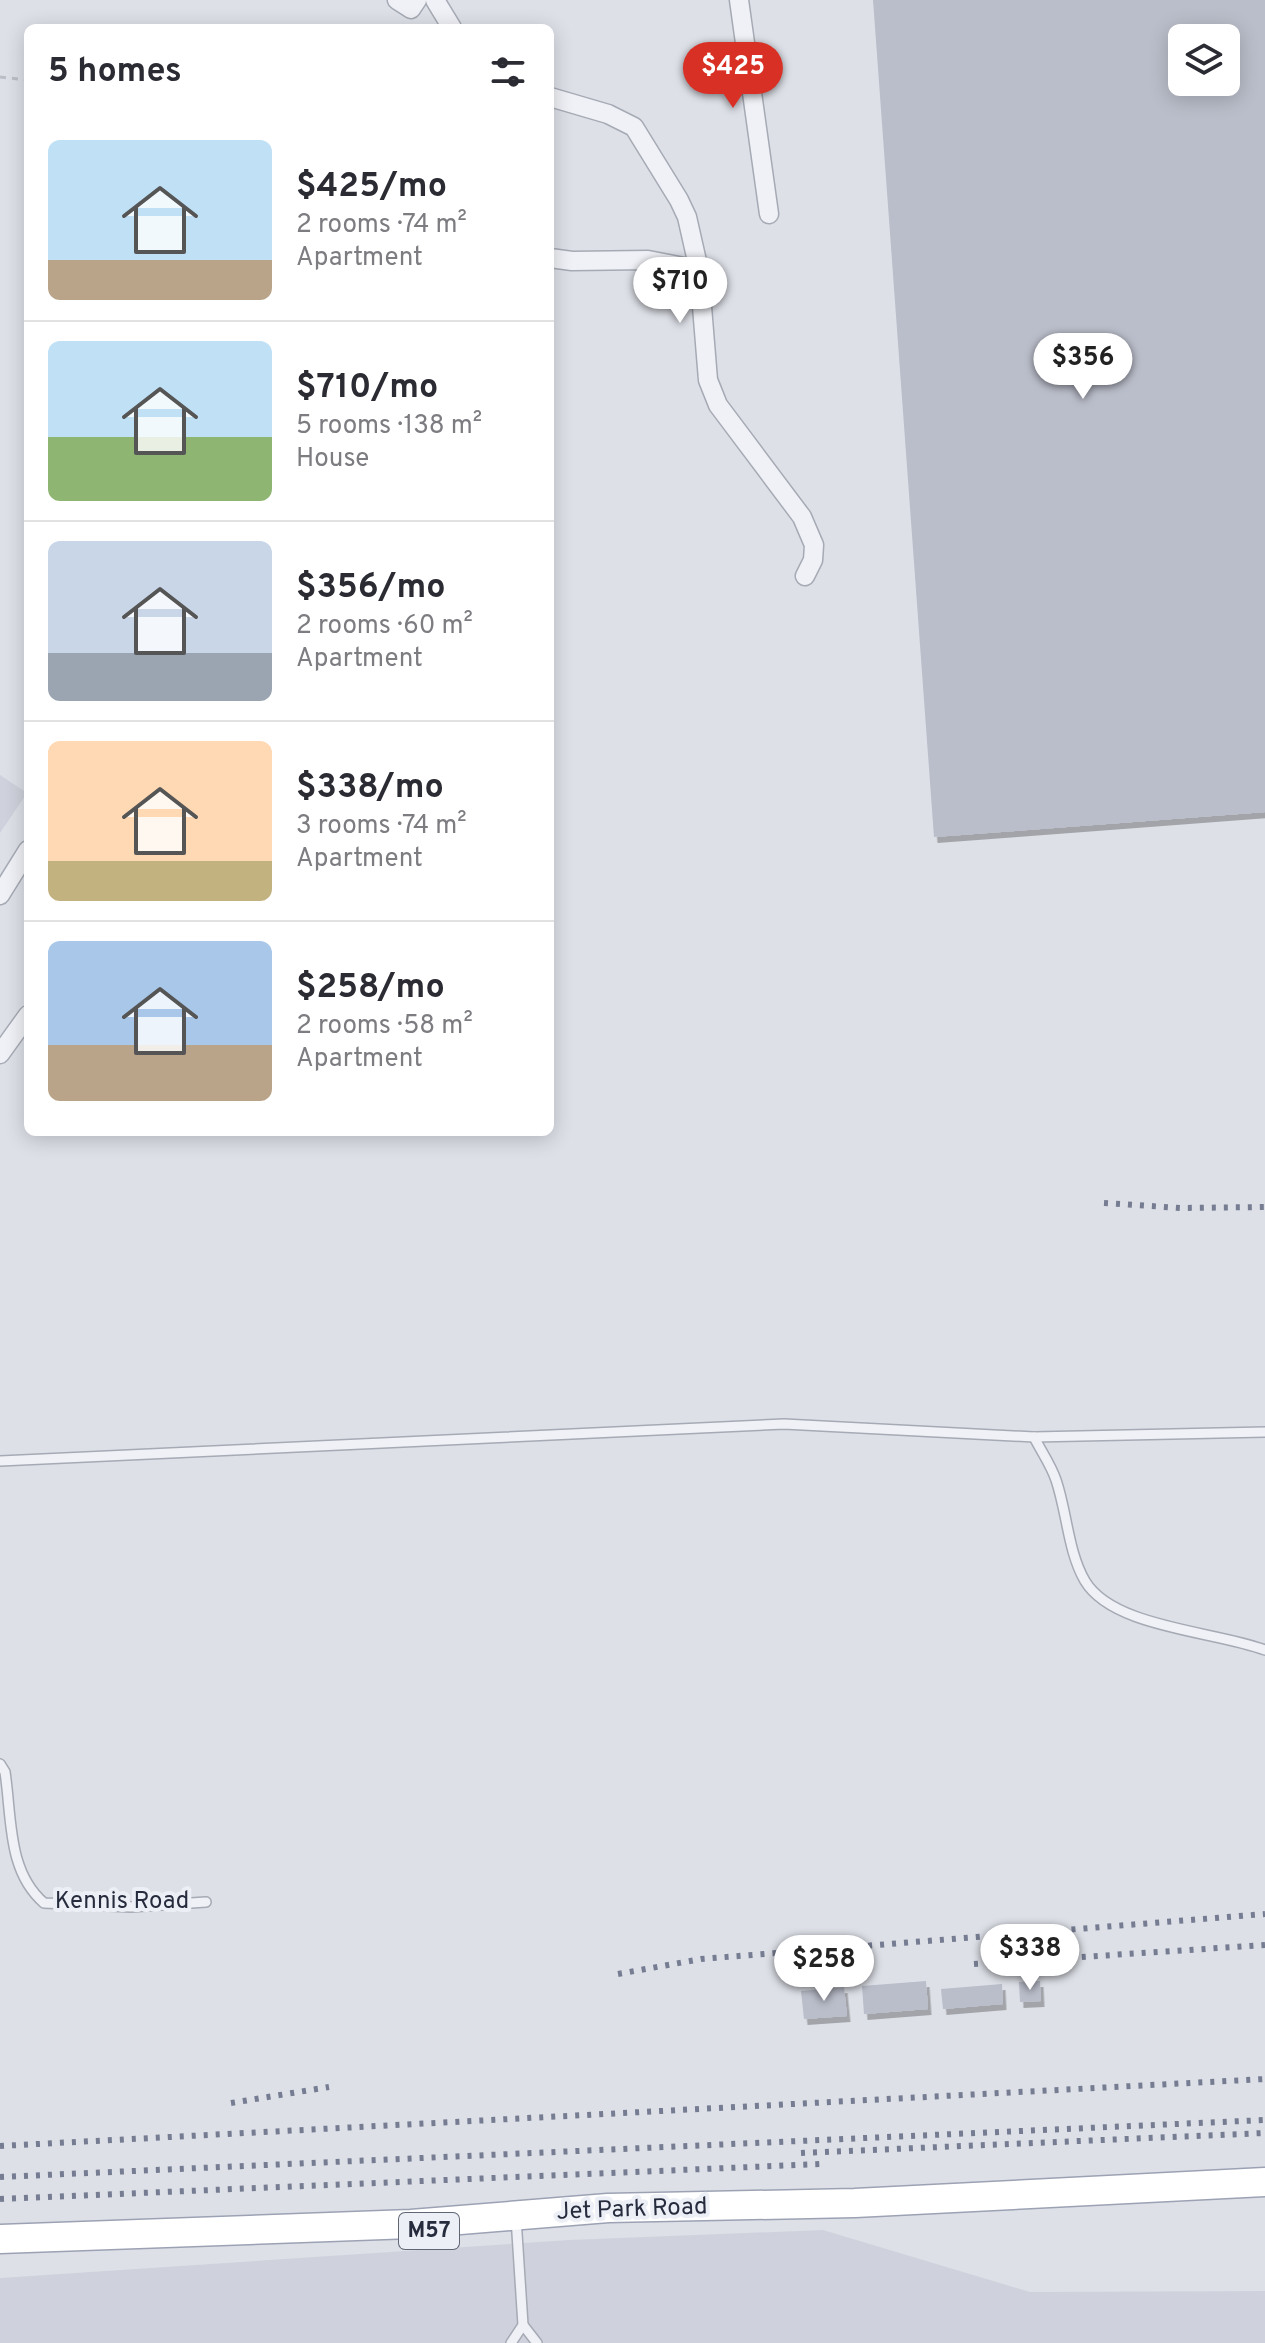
<!DOCTYPE html>
<meta charset="utf-8">
<style>
:root{--surface:#fff;--page:#f7f7f7;--text:#2b2b33;--muted:#7c7c81;--line:#e1e1e2;--accent:#d93025}
body{margin:0;font-family:Overpass,sans-serif;background:var(--page);color:var(--text);height:100vh;display:flex;flex-direction:column;font-size:30px;white-space:nowrap}
*{box-sizing:border-box;margin:0}
p{font-size:26px;color:var(--muted)}
.icon{flex:none;width:44px;height:44px;fill:none;stroke:currentColor;stroke-width:2;stroke-linecap:round;stroke-linejoin:round}
.map{position:relative;flex:1;overflow:hidden}
.drawer{position:absolute;left:24px;top:24px;width:530px;height:1112px;display:flex;flex-direction:column;background:var(--surface);border-radius:12px;box-shadow:0 4px 20px #0003}
.drawer>*{flex:none}
.controls{position:absolute;left:1168px;top:24px;display:grid;gap:16px}
.controls a{display:grid;place-items:center;width:72px;height:72px;border-radius:12px;background:var(--surface);box-shadow:0 4px 20px #0003;font-size:40px}
.price{position:absolute;translate:-50% -68px;padding:0 18px;border-radius:28px;background:#fff;color:#222;font-size:26px;line-height:52px;filter:drop-shadow(0 2px 4px #0008)}
.price::after{content:'';position:absolute;left:50%;top:48px;width:24px;height:18px;margin-left:-12px;background:inherit;clip-path:polygon(0 0,100% 0,50% 100%)}
.price.on{background:var(--accent);color:#fff}
ul{padding:0;list-style:none}
li{display:flex;align-items:center;gap:24px;height:200px;padding:0 24px}
li+li{border-top:2px solid var(--line)}
li span{display:grid;place-items:center;flex:none;width:224px;height:160px;border-radius:12px;color:#555}
li>.icon{margin-inline-start:auto}
span .icon{width:96px;height:96px;fill:#fffc;stroke-width:1}
li b{font-size:34px}
h2{display:flex;justify-content:space-between;align-items:center;height:96px;padding:0 24px;font-size:34px}
.map>svg:first-child{display:block}
</style>
<div class="map">
<svg width="1265" height="2343" viewBox="0 0 1265 2343">
<defs>
<filter id="shadow"><feDropShadow dx="3.5" dy="6" stdDeviation="0" flood-color="#0004"/></filter>
</defs>
<rect width="100%" height="100%" fill="#dde0e7"/>
<g fill="#cfd2dc">
<path d="M0,775l27,18 -27,40z"/>
<path d="M823,2230l207,62 235,-1v52h-1265v-65l569,-38z"/>
</g>
<g fill="#babeca" fill-rule="evenodd" filter="url(#shadow)">
<path d="M873,0h392v812l-331,25zM1182,38h44v44h-44z"/>
<path d="M926,1981l2,28 -64,5 -2,-28z"/>
<path d="M1040,1981l1,20 -21,1 -1,-20z"/>
<path d="M1002,1984l1,20 -60,5 -2,-20z"/>
<path d="M844,1987l3,29 -43,3 -3,-28z"/>
</g>
<g fill="none" stroke-linecap="round" stroke-linejoin="round">
<g stroke="#a6aab4" stroke-width="12">
<g id="service">
<path d="M1034,1437c7,14 17,28 22,43 11,32 12,72 29,101 28,47 130,50 180,69"/>
<path d="M0,1461l784,-37 250,13 231,-5"/>
<path d="M0,1764l5,8c7,46 2,99 39,131l87,4 75,-5"/>
<path d="M523,2325l14,18"/>
<path d="M511,2343l12,-18 -7,-107"/>
</g>
</g>
<g stroke="#a6aab4" stroke-width="21">
<g id="minor">
<path d="M397,0l14,9 6,-9"/>
<path d="M435,0l17,28"/>
<path d="M739,0l30,214"/>
<path d="M550,97l58,17 26,13 45,73 8,17 12,53 9,110 10,25 84,112 12,28 -1,15 -8,16"/>
<path d="M550,258l22,3 76,-1 51,10"/>
<path d="M0,895l28,-45"/>
<path d="M0,1054l28,-39"/>
</g>
</g>
<g stroke="#9ca2b4" stroke-width="31">
<path id="primary" d="M0,2239l411,-15 197,-16 247,-5 410,-21"/>
</g>
<path stroke="#bbbec6" stroke-width="3" stroke-dasharray="6 6" stroke-linecap="butt" d="M0,77l28,3"/>
<use href="#service" stroke="#f0f1f6" stroke-width="9"/>
<use href="#minor" stroke="#f0f1f6" stroke-width="18"/>
<use href="#primary" stroke="#fff" stroke-width="28"/>
<g stroke="#767d92" stroke-width="6" stroke-dasharray="4 8" stroke-linecap="butt">
<path d="M1104,1203l77,5 84,-1"/>
<path d="M974,1964l291,-19"/>
<path d="M618,1974l83,-15 564,-45"/>
<path d="M231,2103l98,-16"/>
<path d="M0,2146l1265,-67"/>
<path d="M801,2153l464,-20"/>
<path d="M0,2177l1265,-57"/>
<path d="M0,2199l821,-35"/>
</g>
</g>
<g text-anchor="middle" dominant-baseline="central" stroke-width="8" stroke-linejoin="round" paint-order="stroke">
<rect fill="#eceff5" stroke="#616675" stroke-width="2" x="399" y="2213" width="60" height="36" rx="6"/>
<g font-size="22" font-weight="bold" fill="#262c3e">
<text x="429" y="2231">M57</text>
</g>
<g font-size="24" fill="#262c3e" stroke="#eceff5">
<text x="122" y="1902">Kennis Road</text>
<text transform="translate(632 2210) rotate(-2)">Jet Park Road</text>
</g>
</g>
</svg>
<div class="controls">
<a><svg class="icon" aria-label="layers" viewBox="0 0 24 24"><path d="M12 4l9 5-9 5-9-5zM3 14l9 5 9-5"/></svg></a>
</div>
<b class="price on" style="left:733px;top:110px">$425</b>
<b class="price" style="left:680px;top:325px">$710</b>
<b class="price" style="left:1083px;top:401px">$356</b>
<b class="price" style="left:1030px;top:1992px">$338</b>
<b class="price" style="left:824px;top:2003px">$258</b>
<section class="drawer">
<h2>5 homes<svg class="icon" aria-label="filters" viewBox="0 0 24 24"><path d="M4 7h16M4 17h16"/><circle cx="9" cy="7" r="2"/><circle cx="15" cy="17" r="2"/></svg></h2>
<ul>
<li><span style="background:linear-gradient(#bfe0f5 75%,#b9a48a 0)"><svg class="icon" aria-label="home" viewBox="0 0 24 24"><path d="M3 11l9-7 9 7M6 9v11h12V9"/></svg></span><div><b>$425/mo</b><p>2 rooms · 74 m²</p><p>Apartment</p></div></li>
<li><span style="background:linear-gradient(#bfe0f5 60%,#8fb573 0)"><svg class="icon" aria-label="home" viewBox="0 0 24 24"><path d="M3 11l9-7 9 7M6 9v11h12V9"/></svg></span><div><b>$710/mo</b><p>5 rooms · 138 m²</p><p>House</p></div></li>
<li><span style="background:linear-gradient(#c9d6e8 70%,#9aa5b1 0)"><svg class="icon" aria-label="home" viewBox="0 0 24 24"><path d="M3 11l9-7 9 7M6 9v11h12V9"/></svg></span><div><b>$356/mo</b><p>2 rooms · 60 m²</p><p>Apartment</p></div></li>
<li><span style="background:linear-gradient(#ffd9b3 75%,#c2b280 0)"><svg class="icon" aria-label="home" viewBox="0 0 24 24"><path d="M3 11l9-7 9 7M6 9v11h12V9"/></svg></span><div><b>$338/mo</b><p>3 rooms · 74 m²</p><p>Apartment</p></div></li>
<li><span style="background:linear-gradient(#a9c7e8 65%,#b9a48a 0)"><svg class="icon" aria-label="home" viewBox="0 0 24 24"><path d="M3 11l9-7 9 7M6 9v11h12V9"/></svg></span><div><b>$258/mo</b><p>2 rooms · 58 m²</p><p>Apartment</p></div></li>
</ul>
</section>
</div>
